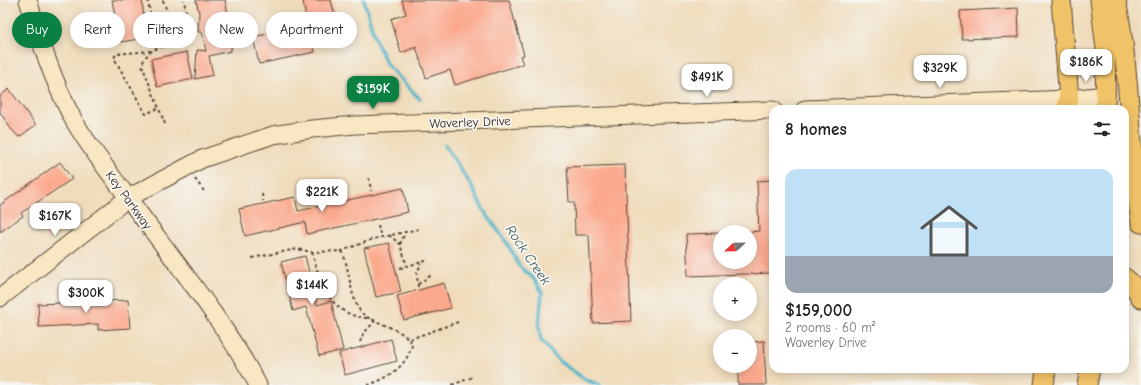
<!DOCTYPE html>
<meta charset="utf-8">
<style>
:root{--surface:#fff;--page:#f2f2f2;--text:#202124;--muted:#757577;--line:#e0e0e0;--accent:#0b8043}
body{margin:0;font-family:"Comic Neue",sans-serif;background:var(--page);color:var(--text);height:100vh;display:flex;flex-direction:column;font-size:15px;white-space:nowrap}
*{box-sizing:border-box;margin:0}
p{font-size:13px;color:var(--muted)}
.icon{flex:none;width:22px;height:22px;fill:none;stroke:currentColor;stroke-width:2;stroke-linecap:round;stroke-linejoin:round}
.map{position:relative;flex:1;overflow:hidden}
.drawer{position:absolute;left:769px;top:105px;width:360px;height:268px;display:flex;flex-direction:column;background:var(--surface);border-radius:12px;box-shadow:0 2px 10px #0003}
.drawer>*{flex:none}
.guide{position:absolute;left:12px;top:12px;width:380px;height:36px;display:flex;gap:8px}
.needle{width:26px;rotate:248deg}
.tools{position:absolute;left:713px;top:225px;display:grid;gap:8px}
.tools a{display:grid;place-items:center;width:44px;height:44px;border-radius:50%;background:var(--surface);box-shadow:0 2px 10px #0003;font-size:20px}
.price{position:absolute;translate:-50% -34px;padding:0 9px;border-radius:8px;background:#fff;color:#222;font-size:13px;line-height:26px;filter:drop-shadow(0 1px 2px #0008)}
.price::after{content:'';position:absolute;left:50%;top:24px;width:12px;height:9px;margin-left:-6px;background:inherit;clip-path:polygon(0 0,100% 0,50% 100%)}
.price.selected{background:var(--accent);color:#fff}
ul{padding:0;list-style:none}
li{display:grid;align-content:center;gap:8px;height:212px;padding:0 16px}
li+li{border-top:1px solid var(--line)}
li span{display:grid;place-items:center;height:124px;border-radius:12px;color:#555}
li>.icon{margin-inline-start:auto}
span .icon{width:72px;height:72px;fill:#fffc;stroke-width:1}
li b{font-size:17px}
h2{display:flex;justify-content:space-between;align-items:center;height:48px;padding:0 16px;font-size:17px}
.chip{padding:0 14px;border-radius:18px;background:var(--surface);box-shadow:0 2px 10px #0003;font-size:14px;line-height:36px}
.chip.selected{background:var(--accent);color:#fff}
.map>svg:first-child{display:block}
</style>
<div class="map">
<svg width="1141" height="385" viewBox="0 0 1141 385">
<rect width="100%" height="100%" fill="#f6f6f2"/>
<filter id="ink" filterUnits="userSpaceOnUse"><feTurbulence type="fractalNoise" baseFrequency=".025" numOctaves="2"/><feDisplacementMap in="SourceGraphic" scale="8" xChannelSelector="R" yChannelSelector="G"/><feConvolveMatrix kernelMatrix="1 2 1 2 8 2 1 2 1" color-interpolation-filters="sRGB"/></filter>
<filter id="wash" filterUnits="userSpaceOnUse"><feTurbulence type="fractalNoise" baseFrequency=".012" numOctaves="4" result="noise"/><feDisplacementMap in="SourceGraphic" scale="16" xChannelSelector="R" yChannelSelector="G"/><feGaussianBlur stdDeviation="0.9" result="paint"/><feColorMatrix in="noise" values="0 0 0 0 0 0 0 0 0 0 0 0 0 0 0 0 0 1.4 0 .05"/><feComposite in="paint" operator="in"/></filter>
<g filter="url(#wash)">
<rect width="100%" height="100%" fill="#f0dcbb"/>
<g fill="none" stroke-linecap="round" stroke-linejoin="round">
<g stroke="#4bb4c9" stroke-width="3.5">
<path d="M364,0l11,39 12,26 33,34"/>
<path d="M445,145l27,42 12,24 23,32 12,23 16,14 7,13 -3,33 2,14 19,22 26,18 14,5"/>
</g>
</g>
<g id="blocks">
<g fill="#fba98c">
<path d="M112,0h30l4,38 -25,4 -2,-10h-1z"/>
<path d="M196,0h29l7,32 -1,19 -22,5 4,19 -18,4 2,-29 9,1 -4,-19h-4l1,-19z"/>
<path d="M303,0h28l7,28 -28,6 5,18 -56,12 -6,-27 54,-11z"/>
<path d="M402,0h107l15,55 -4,1 3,8 -68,21 -5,-15 -24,8 -10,-31 -15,6 -10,-34 15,-5z"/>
<path d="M1018,8l1,29 -57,2 -2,-28z"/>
<path d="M187,52l6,27 -36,8 -6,-28z"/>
<path d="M9,89l27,36 -17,12 -8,-8 -11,-17v-16z"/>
<path d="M60,162l12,17 -51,34 2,3 -23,16v-27z"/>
<path d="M625,165l6,156 -38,2 -4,-88h-14l-1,-33h-5l-2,-35z"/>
<path d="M773,180v93l-85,3 -2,-42 34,-1v29h30v-30l9,-1 -2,-50z"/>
<path d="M403,188l5,24 -101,22 -2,-12 -60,14 -6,-27 56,-12 3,14z"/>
<path d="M389,243l12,49 -25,5 -12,-49z"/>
<path d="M305,256l12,49 14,-4 12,49 -24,6 -13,-49 -13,4 -12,-49z"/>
<path d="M444,283l7,25 -47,12 -7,-24z"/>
<path d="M128,300l2,28 -32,2v-6l-59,3 -1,-23z"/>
<path d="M391,339l6,22 -52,14 -6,-22z"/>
<path d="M764,341l2,44h-28v-19h12v-24z"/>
</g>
</g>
</g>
<g filter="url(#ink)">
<use href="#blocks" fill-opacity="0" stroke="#564536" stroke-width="1"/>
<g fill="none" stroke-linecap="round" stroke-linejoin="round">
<g stroke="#564536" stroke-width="19">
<g id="secondary">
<path d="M28,0c12,41 25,81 45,119 14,25 33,49 50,72 46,64 98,125 135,194"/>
<path d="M805,109l264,-10 37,-4"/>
<path d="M0,298l128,-100 74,-39 71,-24 39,-6 43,-4 418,-15"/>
</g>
</g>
<g stroke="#564536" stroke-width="21">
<g id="primary">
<path d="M1061,0l8,99 -3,10"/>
<path d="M1100,0l6,49 -1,60"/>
<path d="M1116,0c15,74 13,149 25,223"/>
<path d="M1125,278l9,8 7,12"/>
<path d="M1044,385l2,-16"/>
<path d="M1087,385l3,-16"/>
</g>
</g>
<g stroke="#564536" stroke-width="2" stroke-dasharray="3 3" stroke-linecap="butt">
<path d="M148,0l8,49"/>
<path d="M163,0l8,23 8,6 9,-1"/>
<path d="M169,33l10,-4"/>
<path d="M155,40l8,-2 6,-5 -1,-8 3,-2"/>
<path d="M151,51l-35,3 -2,4 32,56 12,-6"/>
<path d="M165,124l-23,-59c6,-21 29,-19 47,-22l1,-3 -6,-40"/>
<path d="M369,178l2,13"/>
<path d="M195,179l9,12"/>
<path d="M317,193l2,8"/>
<path d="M262,194l1,7"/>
<path d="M378,225l3,12"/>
<path d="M389,235l11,9 7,22"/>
<path d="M400,244l5,-11"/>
<path d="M342,251c8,17 8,53 22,64 11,8 45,16 48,30 -6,22 -23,33 -44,40"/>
<path d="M312,252c8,31 18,64 56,66"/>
<path d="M252,258l45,-9 15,3 30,-1 31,-12 46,-10"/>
<path d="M400,268l29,-8"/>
<path d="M418,284l15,-10"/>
<path d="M418,287l-1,-13 4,-11"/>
<path d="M410,339l51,-18"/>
<path d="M360,342l3,-8 12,-13"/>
<path d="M452,385l21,-8"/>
</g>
<use href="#secondary" stroke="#f9e7c3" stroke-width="17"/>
<use href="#primary" stroke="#f1c369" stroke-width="19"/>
</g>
</g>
<g text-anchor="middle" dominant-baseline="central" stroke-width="3.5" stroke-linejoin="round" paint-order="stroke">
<g font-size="13" fill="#3b2a1e" stroke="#f6f6f2">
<text transform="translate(470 122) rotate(-2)">Waverley Drive</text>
<text transform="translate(129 200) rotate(54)">Key Parkway</text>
</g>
<g font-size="14" font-style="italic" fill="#415a5a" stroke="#f6f6f2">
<text transform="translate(528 255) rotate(56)">Rock Creek</text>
</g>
</g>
</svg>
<div class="tools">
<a><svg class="needle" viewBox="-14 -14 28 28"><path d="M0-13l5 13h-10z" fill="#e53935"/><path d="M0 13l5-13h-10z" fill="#757577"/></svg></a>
<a>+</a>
<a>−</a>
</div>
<b class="price" style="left:1086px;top:83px">$186K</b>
<b class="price" style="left:940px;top:89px">$329K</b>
<b class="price" style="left:707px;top:98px">$491K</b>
<b class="price selected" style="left:373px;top:110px">$159K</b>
<b class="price" style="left:322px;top:213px">$221K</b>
<b class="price" style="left:55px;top:237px">$167K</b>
<b class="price" style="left:312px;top:306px">$144K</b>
<b class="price" style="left:86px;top:314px">$300K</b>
<div class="guide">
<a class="chip selected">Buy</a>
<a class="chip">Rent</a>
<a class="chip">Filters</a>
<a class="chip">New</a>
<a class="chip">Apartment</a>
</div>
<section class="drawer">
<h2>8 homes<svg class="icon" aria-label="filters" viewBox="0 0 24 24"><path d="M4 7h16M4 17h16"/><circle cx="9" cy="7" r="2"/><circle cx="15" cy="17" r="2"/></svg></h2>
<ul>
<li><span style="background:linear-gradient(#bfe0f5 70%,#9aa5b1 0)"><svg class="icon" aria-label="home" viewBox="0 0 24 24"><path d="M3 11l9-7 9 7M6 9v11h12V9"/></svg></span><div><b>$159,000</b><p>2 rooms · 60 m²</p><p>Waverley Drive</p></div></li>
</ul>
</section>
</div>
